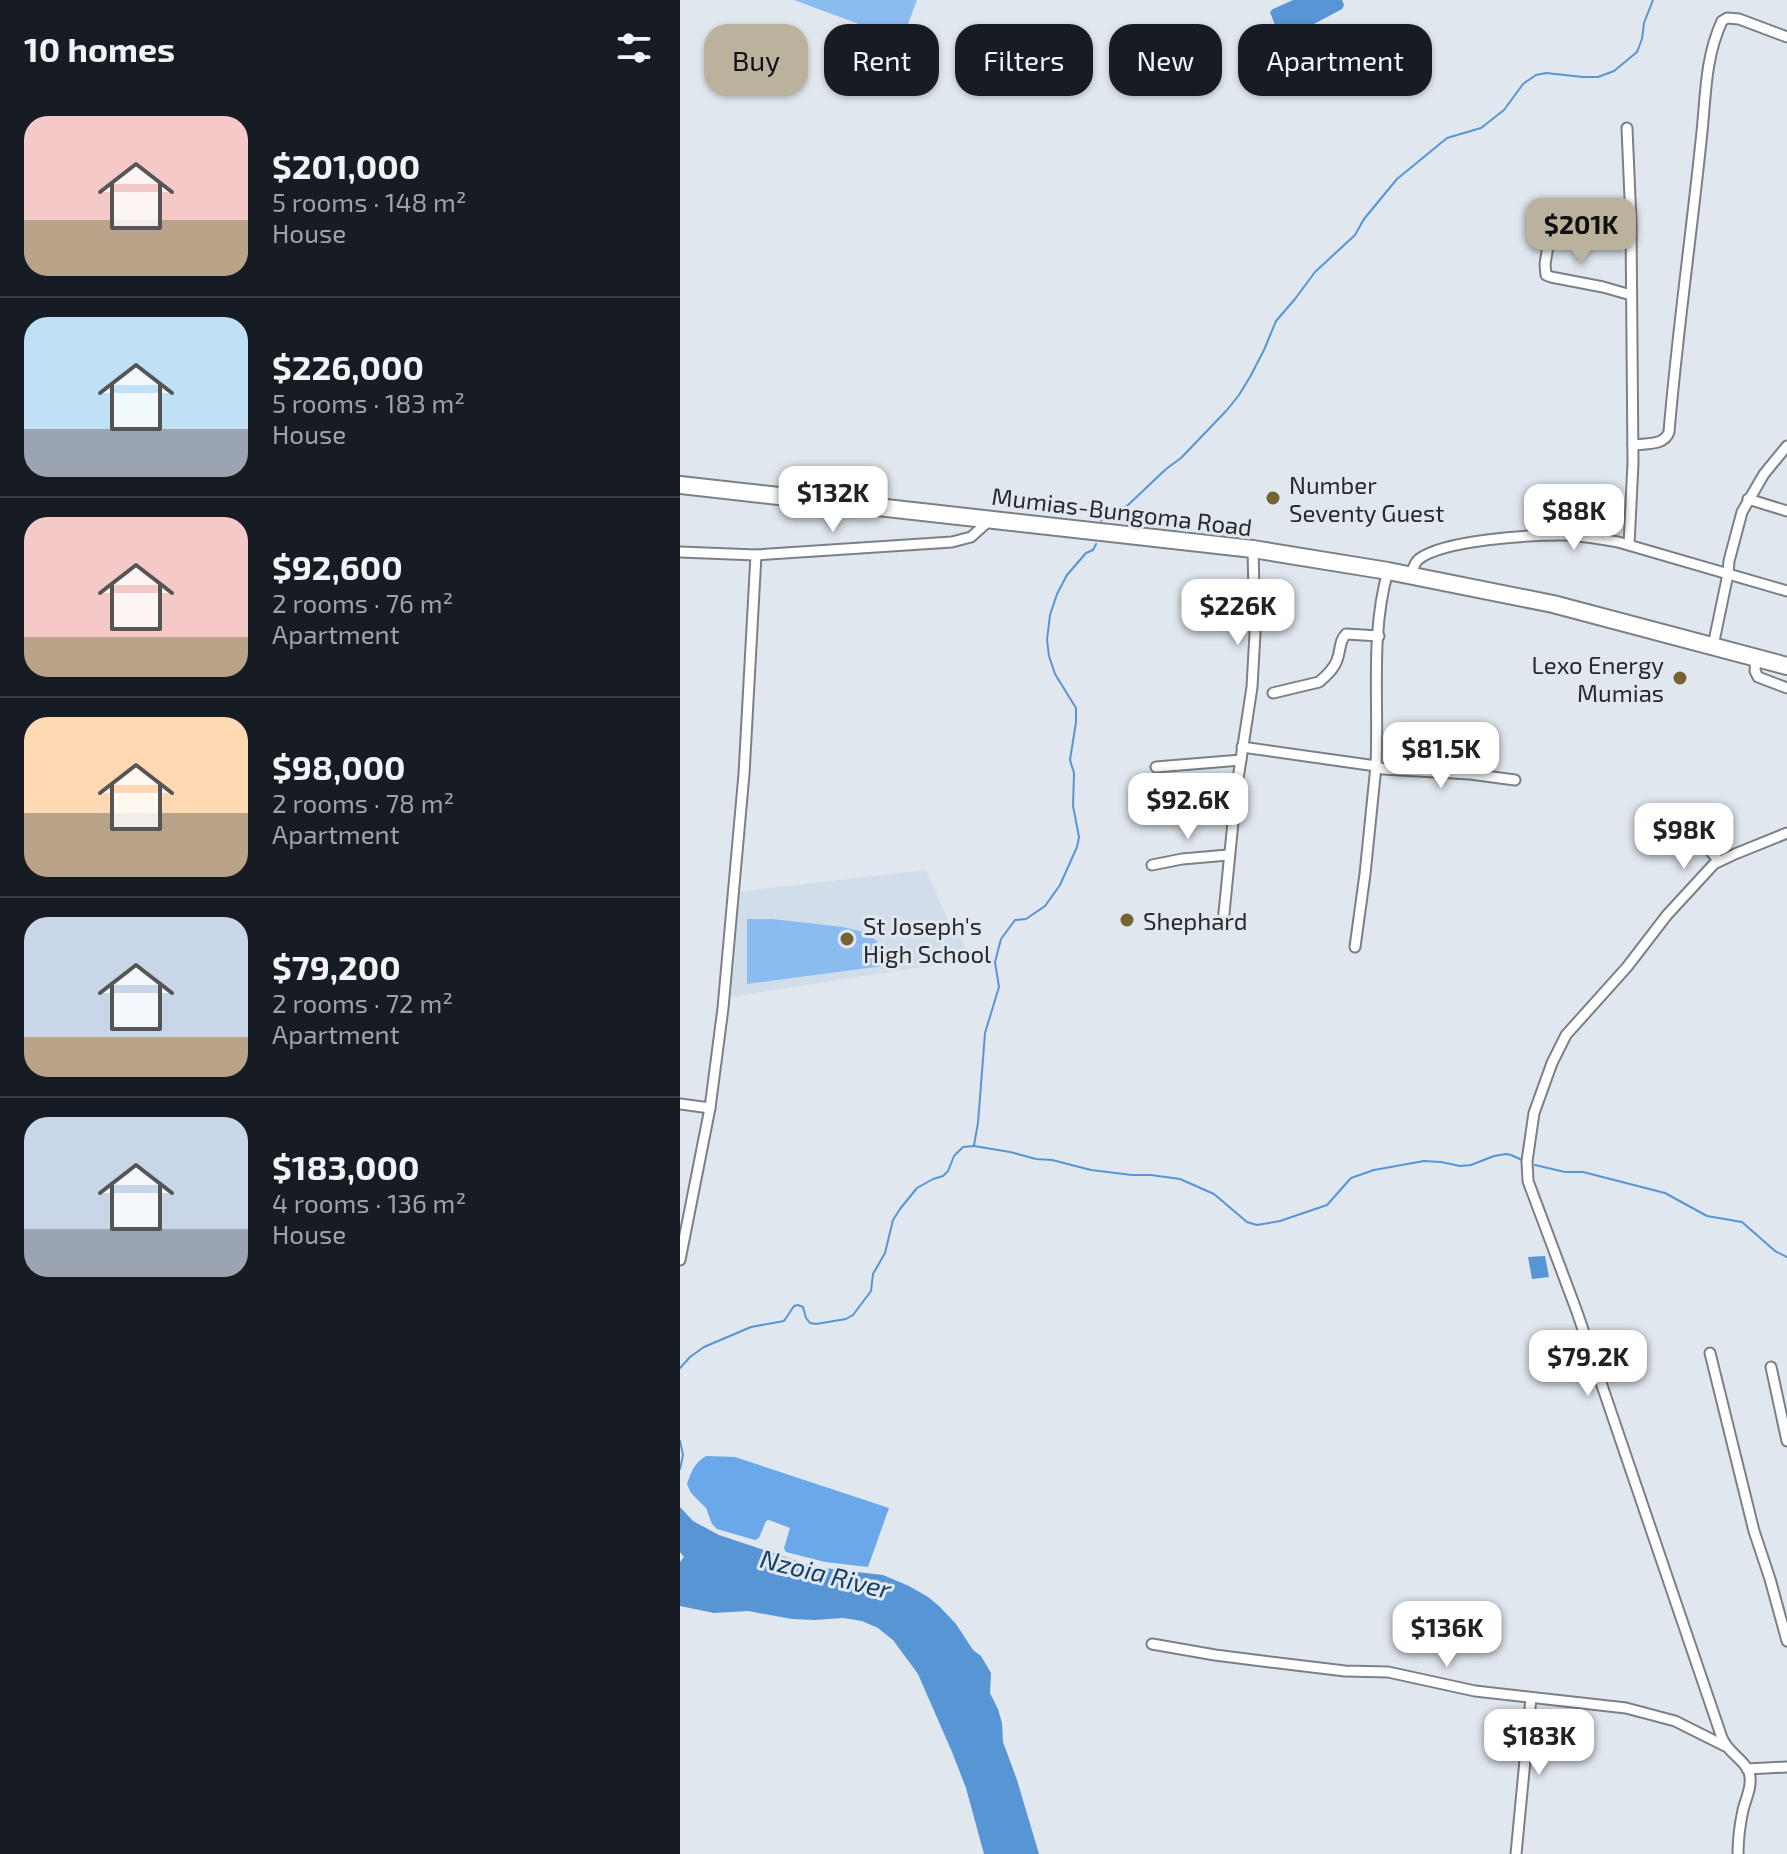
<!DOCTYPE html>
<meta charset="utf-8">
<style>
:root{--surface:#171b24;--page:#20242c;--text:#f1f3f6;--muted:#9ea1a6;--line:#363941;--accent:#bab29d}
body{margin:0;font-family:"Exo 2",sans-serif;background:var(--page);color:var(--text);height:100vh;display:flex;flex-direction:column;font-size:30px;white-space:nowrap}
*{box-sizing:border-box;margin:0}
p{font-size:26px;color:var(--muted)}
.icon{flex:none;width:44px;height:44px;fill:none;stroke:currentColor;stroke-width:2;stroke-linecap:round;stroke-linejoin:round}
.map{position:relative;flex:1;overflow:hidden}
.details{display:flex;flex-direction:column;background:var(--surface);width:680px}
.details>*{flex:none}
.hud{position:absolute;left:24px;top:24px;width:760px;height:72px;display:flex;gap:16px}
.price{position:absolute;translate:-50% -68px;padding:0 18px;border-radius:16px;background:#fff;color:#222;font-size:26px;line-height:52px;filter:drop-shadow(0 2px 4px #0008)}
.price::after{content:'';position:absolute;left:50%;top:48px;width:24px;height:18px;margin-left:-12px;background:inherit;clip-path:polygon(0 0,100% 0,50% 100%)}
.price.on{background:var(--accent);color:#111}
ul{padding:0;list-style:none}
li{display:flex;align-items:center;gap:24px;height:200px;padding:0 24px}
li+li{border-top:2px solid var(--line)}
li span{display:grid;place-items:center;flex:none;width:224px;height:160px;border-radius:24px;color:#555}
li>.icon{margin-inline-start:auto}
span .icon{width:96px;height:96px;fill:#fffc;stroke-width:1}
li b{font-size:34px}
h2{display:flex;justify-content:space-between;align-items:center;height:96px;padding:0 24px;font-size:34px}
.chip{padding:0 28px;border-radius:24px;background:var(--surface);box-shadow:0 2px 6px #0004;font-size:28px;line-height:72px}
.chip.on{background:var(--accent);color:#111}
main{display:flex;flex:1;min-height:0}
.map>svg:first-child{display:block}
</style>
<main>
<section class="details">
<h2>10 homes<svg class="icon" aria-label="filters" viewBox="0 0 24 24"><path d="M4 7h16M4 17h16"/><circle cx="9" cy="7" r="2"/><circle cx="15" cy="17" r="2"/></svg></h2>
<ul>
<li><span style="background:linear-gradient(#f6c9c9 65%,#b9a48a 0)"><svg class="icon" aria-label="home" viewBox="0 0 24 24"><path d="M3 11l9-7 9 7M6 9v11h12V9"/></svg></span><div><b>$201,000</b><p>5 rooms · 148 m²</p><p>House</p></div></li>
<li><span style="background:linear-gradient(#bfe0f5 70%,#9aa5b1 0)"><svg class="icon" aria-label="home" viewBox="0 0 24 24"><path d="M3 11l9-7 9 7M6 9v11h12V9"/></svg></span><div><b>$226,000</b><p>5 rooms · 183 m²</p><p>House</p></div></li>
<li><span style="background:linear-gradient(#f6c9c9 75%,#b9a48a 0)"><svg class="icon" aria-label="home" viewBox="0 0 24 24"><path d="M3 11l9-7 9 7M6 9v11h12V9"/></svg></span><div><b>$92,600</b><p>2 rooms · 76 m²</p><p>Apartment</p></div></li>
<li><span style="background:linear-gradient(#ffd9b3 60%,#b9a48a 0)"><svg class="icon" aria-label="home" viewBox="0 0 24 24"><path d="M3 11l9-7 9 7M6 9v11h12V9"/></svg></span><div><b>$98,000</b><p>2 rooms · 78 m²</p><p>Apartment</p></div></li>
<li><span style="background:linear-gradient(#c9d6e8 75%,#b9a48a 0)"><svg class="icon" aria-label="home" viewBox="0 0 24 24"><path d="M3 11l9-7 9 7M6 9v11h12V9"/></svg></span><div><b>$79,200</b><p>2 rooms · 72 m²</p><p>Apartment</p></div></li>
<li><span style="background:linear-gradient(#c9d6e8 70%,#9aa5b1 0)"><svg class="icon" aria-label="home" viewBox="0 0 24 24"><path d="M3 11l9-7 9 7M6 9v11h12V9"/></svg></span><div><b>$183,000</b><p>4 rooms · 136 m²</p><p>House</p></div></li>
</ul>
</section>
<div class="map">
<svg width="1107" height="1854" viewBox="0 0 1107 1854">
<rect width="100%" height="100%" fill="#e0e7ee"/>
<path fill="#d2ddea" d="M246,870l21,48 26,41 -243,38 4,-82 3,-23z"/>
<g fill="#8bbcf0">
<path d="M114,0h123l-15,40z"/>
<path d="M67,919h25l71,8 20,5 14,9 6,25 -136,18z"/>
</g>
<path fill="#6aa8e9" d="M26,1456l29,1 154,51 -21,59 -43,-5 -39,-10 -2,-4 6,-20 -21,-8 -3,1 -7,17 -4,2 -38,-11 -5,-5 -6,-16 -15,-15 -4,-9c4,-12 8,-22 19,-28z"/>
<g fill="#5895d5">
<path d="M613,0h49l2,5 -2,4 -58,31 -4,-2 -10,-26 3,-3z"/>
<path d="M865,1256l4,21 -17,2 -4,-22z"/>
<path d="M0,1507l13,14 26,14 96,32 68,8 26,11 19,11 11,9 17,18 17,26 8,6 10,17 -1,20 8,16 4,14 1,19 14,38 22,74h-55l-18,-66 -14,-36 -34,-78 -25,-34 -15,-12 -16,-7 -19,-3 -28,2 -23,-1 -44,-8 -34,2 -34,-7v-44l4,-5 -4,-5z"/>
</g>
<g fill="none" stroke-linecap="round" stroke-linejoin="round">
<g stroke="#5895d5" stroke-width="2">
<path d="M421,521l2,-3 24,-12 39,-37 15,-11 46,-48 12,-15 11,-18 14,-27 12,-29 19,-22 20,-27 40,-37 9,-16 33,-40 50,-41 34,-10 23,-18 19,-26 13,-9 10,-2 37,4h15l16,-6 23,-19 5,-13 2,-16 9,-23"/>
<path d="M294,1145l4,-22 7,-90 14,-46 -4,-25 6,-23 14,-19 11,-1 19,-13 15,-21 17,-38 2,-10 -6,-31 1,-33 -4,-13 6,-38v-14l-21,-34 -6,-18 -2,-16 3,-25 7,-21 10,-19 19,-22 7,-3 3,-6"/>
<path d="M855,1165l30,7h18l82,21 42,23 35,6 33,29 12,6"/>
<path d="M0,1368l10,-11 14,-10 47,-20 33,-6 10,-15 4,-1 5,2 3,11 4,5 6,1 30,-5 7,-4 18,-24 2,-17 12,-21 8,-33 7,-11 17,-21 16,-9 10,-3 5,-5 6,-15 9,-9 11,-1 36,6 26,7 16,1 39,10 41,5h19l29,4 34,15 33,28 10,3 23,-4 47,-16 24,-27 23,-8 50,-9 17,1 19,4 11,-1 23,-9 12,-2 5,1 11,5"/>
<path d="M0,1441l3,14 -3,14"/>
</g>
<g stroke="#7a8086" stroke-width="13">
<g id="minor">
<path d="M947,128l4,94 2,241 -4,82"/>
<path d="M872,222l-7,42 1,11 5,2 52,10 28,8"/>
<path d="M953,445c13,-2 31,1 36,-13 8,-97 22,-194 32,-291 5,-41 3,-81 21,-120l5,-3 12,1 48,18"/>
<path d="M1068,499l39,12"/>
<path d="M0,552l76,3 196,-13 19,-5 19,-17"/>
<path d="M731,575c2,-6 3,-12 8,-16 25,-19 110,-24 143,-24 19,0 37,4 56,7l169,49"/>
<path d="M1033,646l15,-72 1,-13 13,-49 22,-38 23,-28"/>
<path d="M1076,657l-1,14 3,6 29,11"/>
<path d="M593,693l46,-11c7,-6 15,-13 18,-22 4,-10 2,-19 9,-26l33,2"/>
<path d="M562,747l134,19c3,-63 -6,-133 12,-195"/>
<path d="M476,767l85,-7"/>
<path d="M1020,822l7,25 12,14"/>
<path d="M472,865l30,-6 46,-4"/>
<path d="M543,923l13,-131 16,-105 3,-54 -2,-84"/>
<path d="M675,947l10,-73 11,-108 7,3 87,5 45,6"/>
<path d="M0,1104l30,4"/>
<path d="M0,1260l30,-152 13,-100 21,-234 12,-219"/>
<path d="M1030,1353l44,178 16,48 17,62"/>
<path d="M1091,1367l16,74"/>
<path d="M472,1644l63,11 55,7 75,9 43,1 87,19 151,17 49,13 50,25"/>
<path d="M1067,1769l40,-2"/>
<path d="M836,1854l15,-156"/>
<path d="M1058,1854c0,-15 2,-30 5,-44 3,-12 10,-25 6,-38 -5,-13 -21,-19 -27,-34l-145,-426 -49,-131 -1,-20 7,-48 18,-50 14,-28 61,-68 40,-52 47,-51 21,-10 52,-21"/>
</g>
</g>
<g stroke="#7a8086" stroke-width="20">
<path id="trunk" d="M0,485l573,64 135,22 165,33 234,62"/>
</g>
<use href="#minor" stroke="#fff" stroke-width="9"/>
<use href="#trunk" stroke="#fff" stroke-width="16"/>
</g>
<g fill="#766331" stroke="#e0e7ee" stroke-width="3">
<circle cx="593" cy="498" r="8"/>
<circle cx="1000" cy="678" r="8"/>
<circle cx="447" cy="920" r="8"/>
<circle cx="167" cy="939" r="8"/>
</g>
<g text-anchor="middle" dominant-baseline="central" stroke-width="6" stroke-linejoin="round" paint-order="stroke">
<g font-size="24" fill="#27292c" stroke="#e0e7ee" text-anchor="start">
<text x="609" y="484">Number<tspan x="609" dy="28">Seventy Guest</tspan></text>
<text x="984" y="664" text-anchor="end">Lexo Energy<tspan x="984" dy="28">Mumias</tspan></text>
<text x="463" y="920">Shephard</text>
<text x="183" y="925">St Joseph's<tspan x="183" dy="28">High School</tspan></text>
</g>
<g font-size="24" fill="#27292c" stroke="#e0e7ee">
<text transform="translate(442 511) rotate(7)">Mumias-Bungoma Road</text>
</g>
<g font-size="26" font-style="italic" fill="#133f69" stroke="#e0e7ee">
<text transform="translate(146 1573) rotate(14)">Nzoia River</text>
</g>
</g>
</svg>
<b class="price on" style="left:901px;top:266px">$201K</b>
<b class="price" style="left:153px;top:534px">$132K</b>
<b class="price" style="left:894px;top:552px">$88K</b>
<b class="price" style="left:558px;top:647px">$226K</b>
<b class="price" style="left:761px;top:790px">$81.5K</b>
<b class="price" style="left:508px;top:841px">$92.6K</b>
<b class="price" style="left:1004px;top:871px">$98K</b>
<b class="price" style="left:908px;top:1398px">$79.2K</b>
<b class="price" style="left:767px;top:1669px">$136K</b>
<b class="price" style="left:859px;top:1777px">$183K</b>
<div class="hud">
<a class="chip on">Buy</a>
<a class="chip">Rent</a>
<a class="chip">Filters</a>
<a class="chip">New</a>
<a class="chip">Apartment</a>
</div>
</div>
</main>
